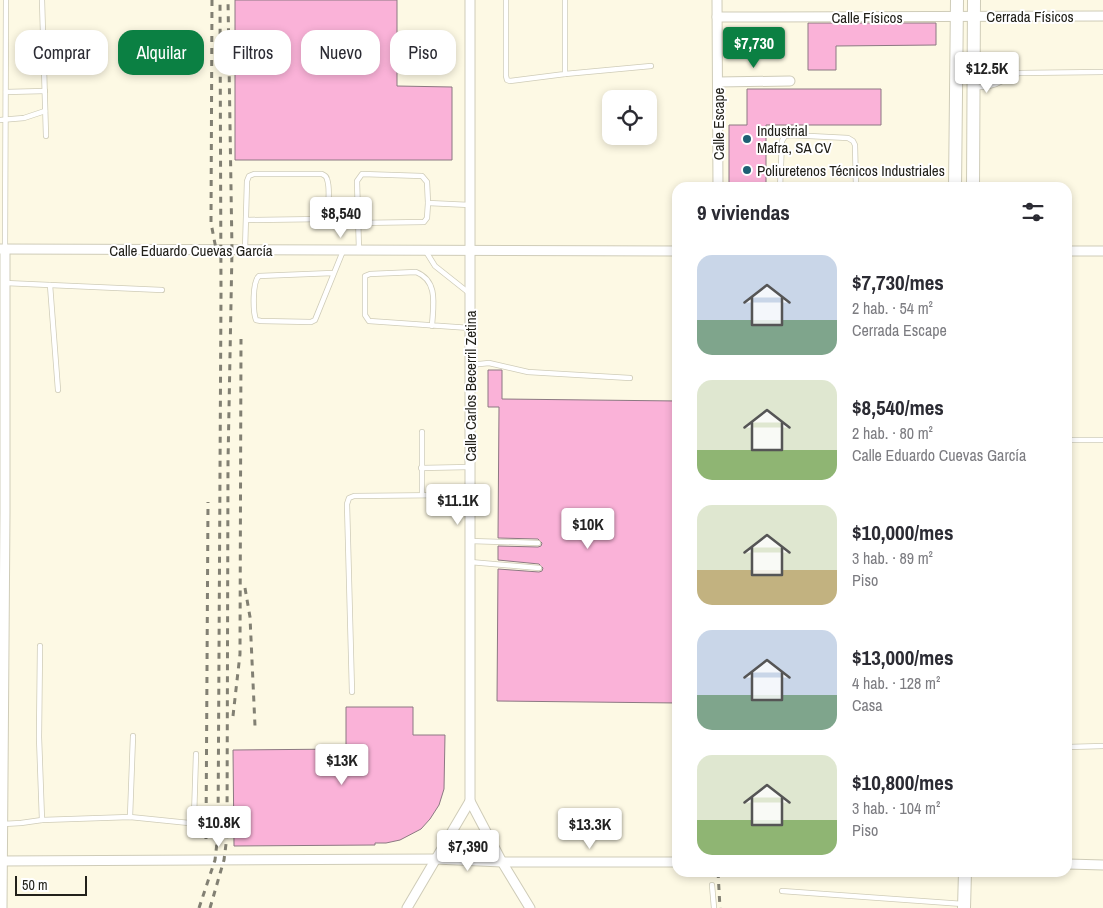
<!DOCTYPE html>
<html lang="es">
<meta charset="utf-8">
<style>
:root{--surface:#fff;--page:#f7f7f7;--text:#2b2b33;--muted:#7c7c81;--accent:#0b8043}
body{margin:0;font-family:"Archivo Narrow",sans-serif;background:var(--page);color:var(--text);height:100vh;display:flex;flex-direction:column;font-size:19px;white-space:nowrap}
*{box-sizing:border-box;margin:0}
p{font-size:16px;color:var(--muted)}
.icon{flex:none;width:28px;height:28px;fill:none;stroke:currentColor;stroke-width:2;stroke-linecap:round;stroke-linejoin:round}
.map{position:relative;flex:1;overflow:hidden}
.sheet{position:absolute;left:672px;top:182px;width:400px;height:695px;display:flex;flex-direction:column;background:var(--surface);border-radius:15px;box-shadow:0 2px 8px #0003}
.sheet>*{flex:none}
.guide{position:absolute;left:15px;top:30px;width:475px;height:45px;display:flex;gap:10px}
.buttons{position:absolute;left:602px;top:90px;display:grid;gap:10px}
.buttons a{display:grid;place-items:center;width:55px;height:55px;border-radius:10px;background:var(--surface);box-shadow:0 2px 8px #0003;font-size:25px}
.scale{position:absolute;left:15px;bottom:12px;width:72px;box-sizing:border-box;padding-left:5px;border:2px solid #22211a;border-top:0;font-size:14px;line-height:18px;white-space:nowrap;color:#22211a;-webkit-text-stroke:4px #fff;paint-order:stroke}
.price{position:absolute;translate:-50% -42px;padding:0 11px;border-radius:5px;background:#fff;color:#222;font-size:16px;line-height:32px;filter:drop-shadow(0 1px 2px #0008)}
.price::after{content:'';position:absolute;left:50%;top:30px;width:15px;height:11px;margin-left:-8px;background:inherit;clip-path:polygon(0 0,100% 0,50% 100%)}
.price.active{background:var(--accent);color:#fff}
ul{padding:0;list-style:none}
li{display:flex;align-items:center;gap:15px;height:125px;padding:0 25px}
li span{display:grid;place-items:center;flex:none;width:140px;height:100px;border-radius:15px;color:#555}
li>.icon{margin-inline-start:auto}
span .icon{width:60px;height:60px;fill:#fffc;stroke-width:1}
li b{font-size:21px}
h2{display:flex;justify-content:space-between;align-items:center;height:60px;padding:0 25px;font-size:21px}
.chip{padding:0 18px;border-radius:15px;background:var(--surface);box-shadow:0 2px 8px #0003;font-size:18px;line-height:45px}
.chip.active{background:var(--accent);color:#fff}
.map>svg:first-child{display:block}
</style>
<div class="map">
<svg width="1103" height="908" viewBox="0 0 1103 908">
<rect width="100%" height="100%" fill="#fdf9e4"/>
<g fill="#fab2d8" stroke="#8c7982">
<path d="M235,0h162v86l55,1v73h-217z"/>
<path d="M808,23h128v22l-100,1v24h-28z"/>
<path d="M747,89h134v36h-115v63h-37v-63h18z"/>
<path d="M488,370h14v29l176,2v302l-181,-2 1,-132 41,3 3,-1 1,-3 -4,-4 -41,-4v-14l40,1 3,-1 1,-3 -4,-4 -40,-1 1,-131h-11z"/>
<path d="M346,707h67v28h32l-1,54 -5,16 -9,14 -9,10 -21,11 -14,3h-11v2l-141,1 -1,-96 113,-1z"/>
</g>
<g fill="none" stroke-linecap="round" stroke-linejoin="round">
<g stroke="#cfccb8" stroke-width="6">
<g id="lane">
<path d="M42,0l4,136"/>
<path d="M506,0v76l1,4 3,1 55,-7v-74"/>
<path d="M565,74l86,-8"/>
<path d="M974,87h11l11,-3 23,-11 84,-1"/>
<path d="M6,92l39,-1"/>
<path d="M0,120l24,-2 21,-7"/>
<path d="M780,188l2,-47 3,-5 5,-1 58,3 5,3 2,4 1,43"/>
<path d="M358,223l66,-1 3,-4 1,-15"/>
<path d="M5,249l1,-249"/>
<path d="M245,250l2,-69 2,-5 5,-2h68c3,2 4,1 5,5 3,9 2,35 -3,40l-78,1"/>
<path d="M359,250l-2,-69 5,-7 60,2 5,6 1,21 42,2"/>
<path d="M425,250l10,16 34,27"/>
<path d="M333,273l-74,3c-7,6 -6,36 -3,44l5,1 50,1 4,-2 28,-69"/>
<path d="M5,283l157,7"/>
<path d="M50,285l8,105"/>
<path d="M432,326c1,-20 7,-45 -16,-54l-46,2 -5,2v39l4,6 101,7"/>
<path d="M470,365l19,-2 39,9 102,6"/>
<path d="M1068,440h35"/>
<path d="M421,468l49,-1"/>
<path d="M422,495v-63"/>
<path d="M470,541l68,2"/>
<path d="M470,562l69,6"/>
<path d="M40,646l-1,91 3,83"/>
<path d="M352,692l-5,-188 2,-6 5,-2 96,-1 20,1"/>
<path d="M1068,747l35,-1"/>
<path d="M130,817l3,-81"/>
<path d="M3,824l18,-1 21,-3 88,-3 59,6 5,-6 2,-63"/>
<path d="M712,885l2,23"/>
<path d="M782,891l181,13"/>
</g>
</g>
<g stroke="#cfccb8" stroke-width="11">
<g id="street">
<path d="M470,0v801l32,61 28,46"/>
<path d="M717,0l1,188"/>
<path d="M717,17l386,-1"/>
<path d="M718,82l72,-1"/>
<path d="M0,249l678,2"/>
<path d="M1068,251h35"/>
<path d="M0,861l435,-2 67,3h176"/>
<path d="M1068,864l35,1"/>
<path d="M2,908l3,-396v-263"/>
<path d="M407,908l63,-107"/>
</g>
</g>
<g stroke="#cfccb8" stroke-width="14">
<g id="secondary">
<path d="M955,188l2,-188"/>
<path d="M973,188l1,-188"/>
<path d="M964,908l1,-36"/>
</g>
</g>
<use href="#lane" stroke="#fff" stroke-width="4.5"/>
<use href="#street" stroke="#fff" stroke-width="9"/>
<use href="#secondary" stroke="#fff" stroke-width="12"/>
<g stroke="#828073" stroke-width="3" stroke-dasharray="6 6" stroke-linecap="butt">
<path d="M212,0l-1,223 5,26"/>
<path d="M245,588l5,29 5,109"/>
<path d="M233,716l7,-62 1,-315"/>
<path d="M206,839l2,-337"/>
<path d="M718,872l2,36"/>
<path d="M199,908l16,-48 3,-26 3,-541 -1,-293"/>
<path d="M210,908l14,-48 3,-24 1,-374 4,-212 -4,-250"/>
</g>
</g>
<g fill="#1f5f74" stroke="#fff" stroke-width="2">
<circle cx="747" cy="139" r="5"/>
<circle cx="747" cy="170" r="5"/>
</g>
<g text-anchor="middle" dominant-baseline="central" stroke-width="4" stroke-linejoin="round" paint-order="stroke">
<g font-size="15" fill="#22211a" stroke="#fff">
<text x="1030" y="16">Cerrada Físicos</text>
<text x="867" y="17">Calle Físicos</text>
<text transform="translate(718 124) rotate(-90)">Calle Escape</text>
<text x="191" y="250">Calle Eduardo Cuevas García</text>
<text transform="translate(470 386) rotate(-90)">Calle Carlos Becerril Zetina</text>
</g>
<g font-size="15" fill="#22211a" stroke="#fff" text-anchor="start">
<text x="757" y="130">Industrial<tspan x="757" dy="17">Mafra, SA CV</tspan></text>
<text x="757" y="170">Poliuretenos Técnicos Industriales</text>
</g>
</g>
</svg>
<div class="buttons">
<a><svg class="icon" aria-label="locate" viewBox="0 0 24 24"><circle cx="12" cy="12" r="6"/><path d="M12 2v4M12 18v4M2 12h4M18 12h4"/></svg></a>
</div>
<div class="scale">50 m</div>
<b class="price active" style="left:754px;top:69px">$7,730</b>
<b class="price" style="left:987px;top:94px">$12.5K</b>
<b class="price" style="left:341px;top:239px">$8,540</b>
<b class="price" style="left:458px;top:526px">$11.1K</b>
<b class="price" style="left:588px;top:550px">$10K</b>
<b class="price" style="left:342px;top:786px">$13K</b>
<b class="price" style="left:219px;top:848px">$10.8K</b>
<b class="price" style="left:590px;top:850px">$13.3K</b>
<b class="price" style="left:468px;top:872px">$7,390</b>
<div class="guide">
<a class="chip">Comprar</a>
<a class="chip active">Alquilar</a>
<a class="chip">Filtros</a>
<a class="chip">Nuevo</a>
<a class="chip">Piso</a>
</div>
<section class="sheet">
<h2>9 viviendas<svg class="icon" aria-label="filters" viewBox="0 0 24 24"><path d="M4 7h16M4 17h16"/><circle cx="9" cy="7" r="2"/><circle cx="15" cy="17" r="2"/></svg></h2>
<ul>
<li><span style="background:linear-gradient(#c9d6e8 65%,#7fa58c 0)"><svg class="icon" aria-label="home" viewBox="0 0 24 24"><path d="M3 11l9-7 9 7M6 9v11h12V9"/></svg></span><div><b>$7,730/mes</b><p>2 hab. · 54 m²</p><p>Cerrada Escape</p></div></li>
<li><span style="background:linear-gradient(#dfe7d0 70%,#8fb573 0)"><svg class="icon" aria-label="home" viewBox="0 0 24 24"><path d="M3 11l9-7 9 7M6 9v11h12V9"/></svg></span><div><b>$8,540/mes</b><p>2 hab. · 80 m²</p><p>Calle Eduardo Cuevas García</p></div></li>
<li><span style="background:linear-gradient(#dfe7d0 65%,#c2b280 0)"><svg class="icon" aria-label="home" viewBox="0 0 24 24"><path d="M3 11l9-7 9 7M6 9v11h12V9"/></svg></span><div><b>$10,000/mes</b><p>3 hab. · 89 m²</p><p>Piso</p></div></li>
<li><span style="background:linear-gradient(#c9d6e8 65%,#7fa58c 0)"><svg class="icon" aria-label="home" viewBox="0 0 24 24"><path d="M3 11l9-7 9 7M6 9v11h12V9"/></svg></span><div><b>$13,000/mes</b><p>4 hab. · 128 m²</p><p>Casa</p></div></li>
<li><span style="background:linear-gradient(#dfe7d0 65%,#8fb573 0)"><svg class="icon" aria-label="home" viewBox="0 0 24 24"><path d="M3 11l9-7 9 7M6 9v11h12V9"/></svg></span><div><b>$10,800/mes</b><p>3 hab. · 104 m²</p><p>Piso</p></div></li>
</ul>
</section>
</div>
